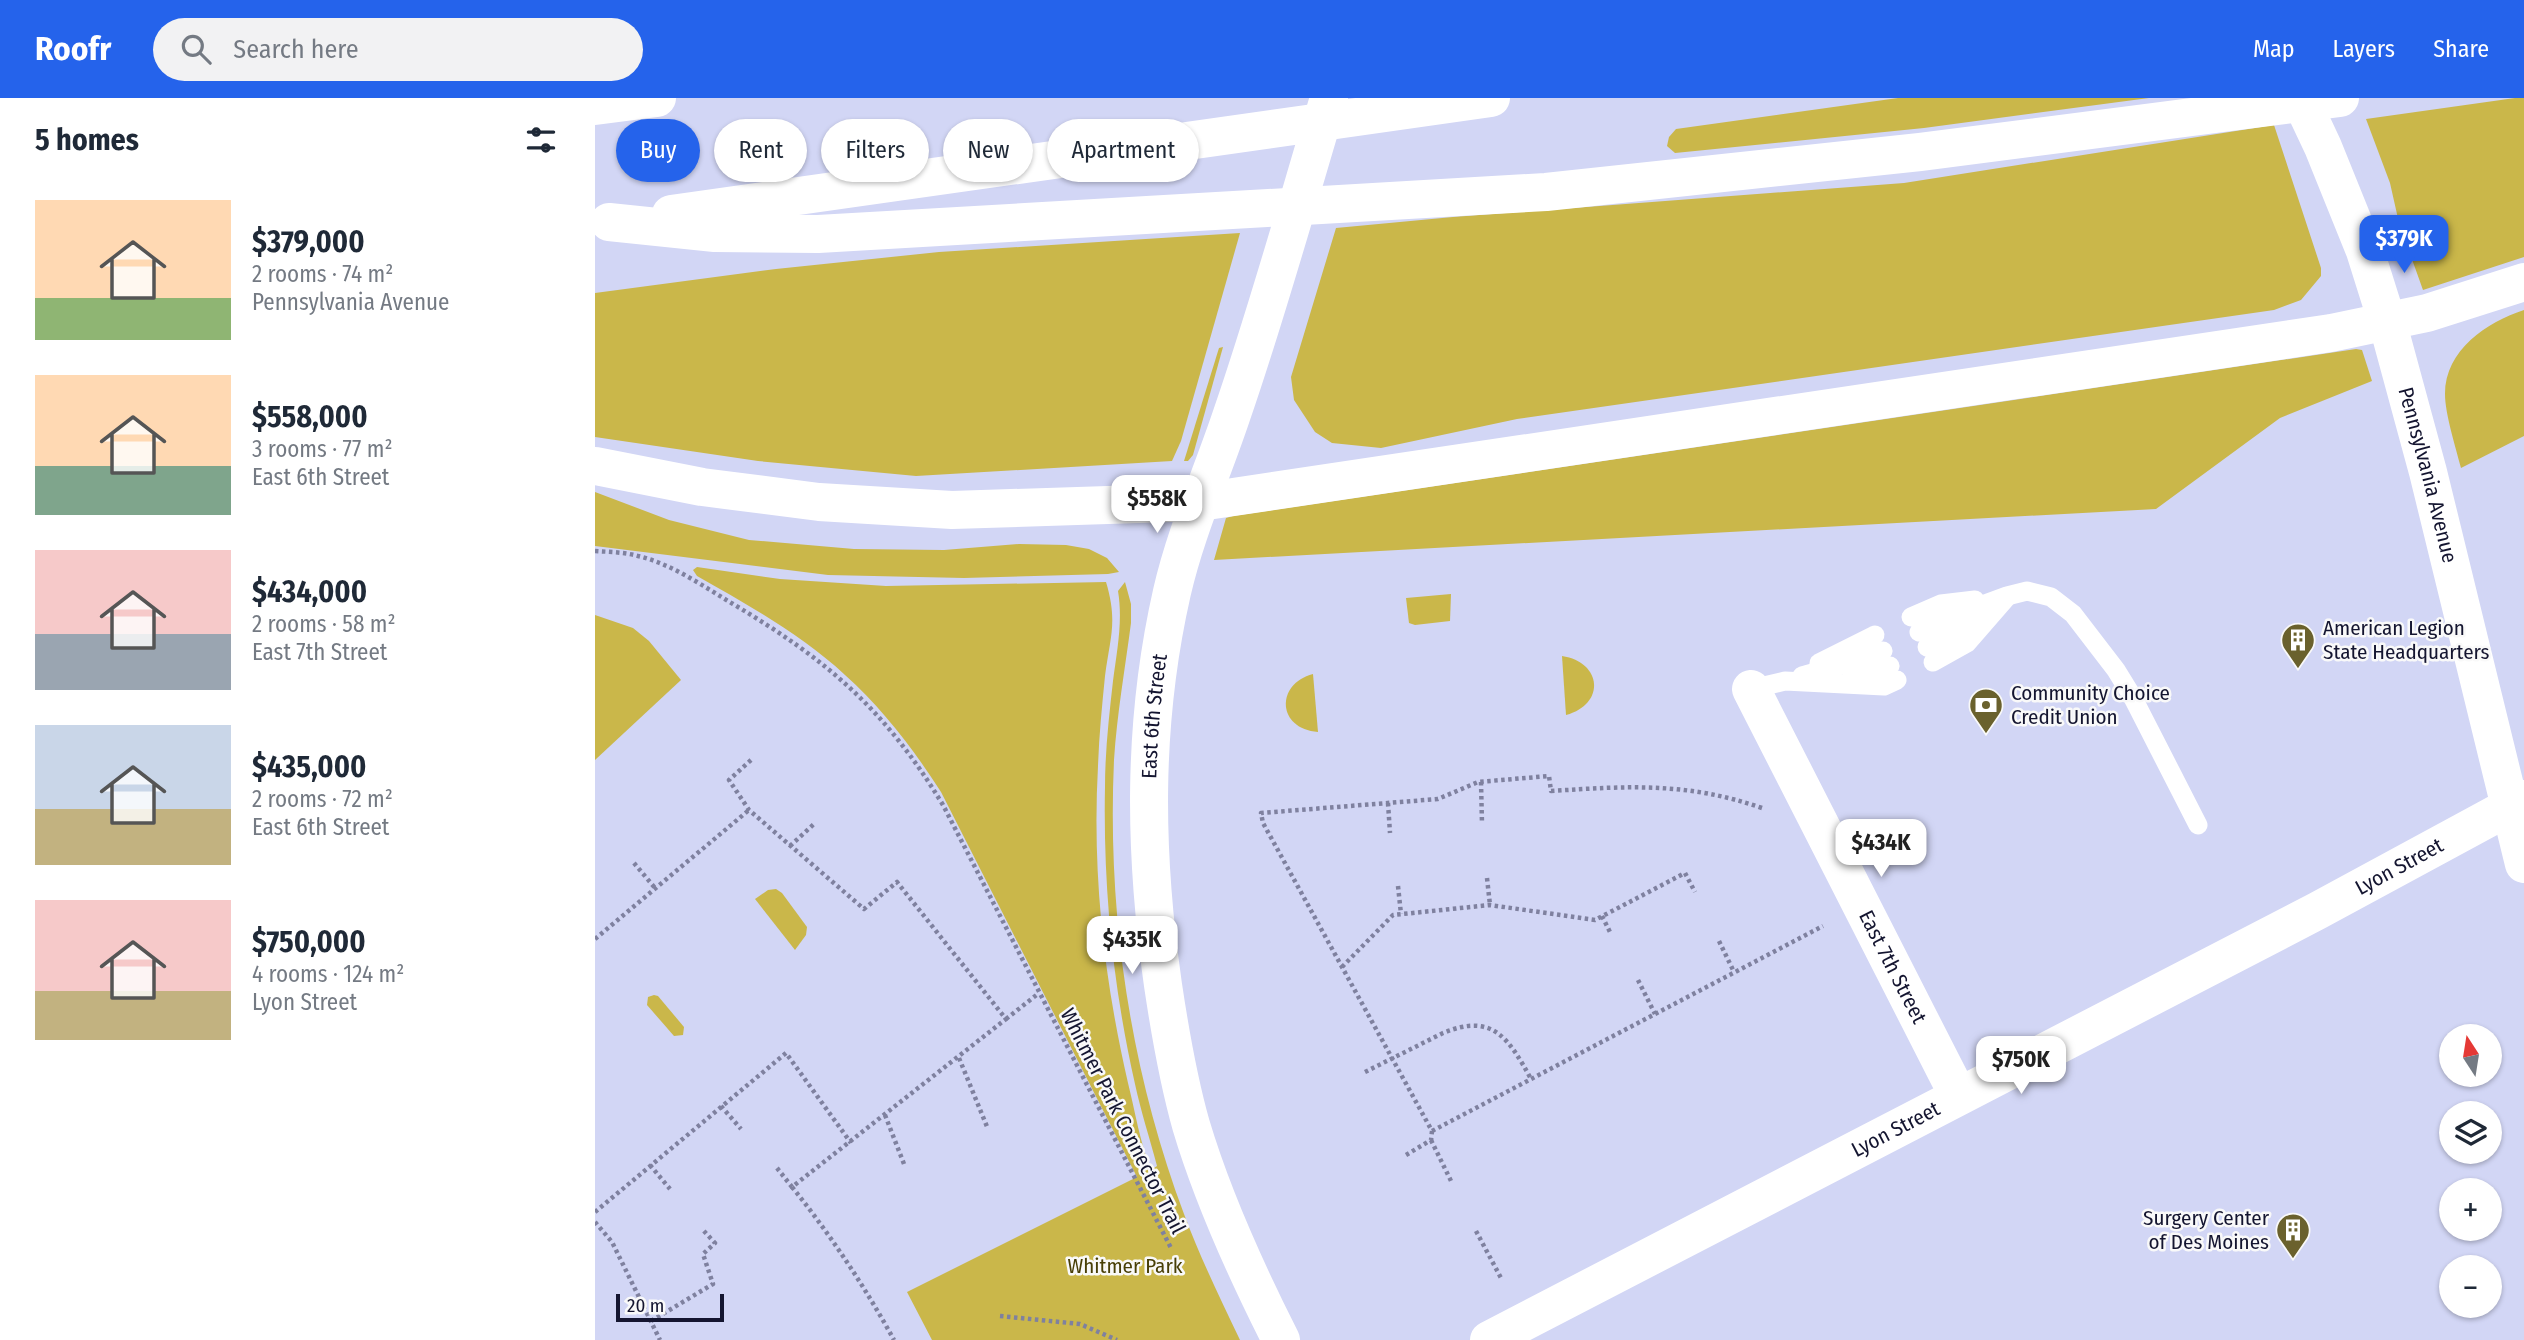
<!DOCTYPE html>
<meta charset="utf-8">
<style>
:root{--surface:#fff;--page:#f2f2f3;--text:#1f2937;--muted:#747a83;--accent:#2563eb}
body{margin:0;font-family:"Fira Sans Condensed",sans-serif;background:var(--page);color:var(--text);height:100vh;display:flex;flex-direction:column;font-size:26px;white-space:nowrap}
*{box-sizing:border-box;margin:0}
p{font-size:23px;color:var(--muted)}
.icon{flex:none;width:38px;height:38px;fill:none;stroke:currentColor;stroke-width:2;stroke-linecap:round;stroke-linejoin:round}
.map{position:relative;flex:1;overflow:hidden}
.panel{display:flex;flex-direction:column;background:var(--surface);width:595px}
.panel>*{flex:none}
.guide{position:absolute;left:21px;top:21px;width:665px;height:63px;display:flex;gap:14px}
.needle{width:46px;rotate:348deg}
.buttons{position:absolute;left:1844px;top:926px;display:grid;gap:14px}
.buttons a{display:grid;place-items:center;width:63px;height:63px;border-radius:50%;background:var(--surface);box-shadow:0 2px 5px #0004;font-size:35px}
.scale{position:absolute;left:21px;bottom:18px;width:108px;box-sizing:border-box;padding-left:7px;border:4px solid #141530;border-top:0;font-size:19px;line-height:24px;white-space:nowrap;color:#141530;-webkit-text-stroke:5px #f9f9f9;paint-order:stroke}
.price{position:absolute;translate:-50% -60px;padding:0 16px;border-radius:14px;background:#fff;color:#222;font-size:23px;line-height:46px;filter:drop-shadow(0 2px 4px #0008)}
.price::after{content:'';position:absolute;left:50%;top:42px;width:21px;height:16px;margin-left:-10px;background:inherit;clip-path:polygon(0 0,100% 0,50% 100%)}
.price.active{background:var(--accent);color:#fff}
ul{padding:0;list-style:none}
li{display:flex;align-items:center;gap:21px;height:175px;padding:0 35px}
li span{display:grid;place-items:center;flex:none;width:196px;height:140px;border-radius:0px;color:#555}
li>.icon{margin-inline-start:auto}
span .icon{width:84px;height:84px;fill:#fffc;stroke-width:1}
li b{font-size:30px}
h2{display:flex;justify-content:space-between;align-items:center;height:84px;padding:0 35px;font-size:30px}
.pill{padding:0 24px;border-radius:32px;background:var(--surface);box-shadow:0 2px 5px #0004;font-size:24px;line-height:63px}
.pill.active{background:var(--accent);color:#fff}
header{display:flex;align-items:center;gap:42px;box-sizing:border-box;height:98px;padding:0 35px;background:var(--accent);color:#fff}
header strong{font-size:33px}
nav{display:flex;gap:38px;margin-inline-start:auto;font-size:24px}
.search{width:490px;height:63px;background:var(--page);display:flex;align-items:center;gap:18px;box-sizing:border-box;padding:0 24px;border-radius:38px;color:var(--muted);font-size:26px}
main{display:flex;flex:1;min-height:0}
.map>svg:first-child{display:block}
</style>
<header>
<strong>Roofr</strong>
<div class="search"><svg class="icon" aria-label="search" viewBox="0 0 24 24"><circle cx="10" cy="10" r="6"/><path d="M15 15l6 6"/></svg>Search here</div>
<nav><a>Map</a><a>Layers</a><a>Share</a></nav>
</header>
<main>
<section class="panel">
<h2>5 homes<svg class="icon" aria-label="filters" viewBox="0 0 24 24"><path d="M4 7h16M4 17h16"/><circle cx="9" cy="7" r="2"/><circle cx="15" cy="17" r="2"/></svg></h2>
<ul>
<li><span style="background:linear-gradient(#ffd9b3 70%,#8fb573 0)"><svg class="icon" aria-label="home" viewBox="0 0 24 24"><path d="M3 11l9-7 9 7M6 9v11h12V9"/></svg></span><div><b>$379,000</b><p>2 rooms · 74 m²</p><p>Pennsylvania Avenue</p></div></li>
<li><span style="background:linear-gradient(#ffd9b3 65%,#7fa58c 0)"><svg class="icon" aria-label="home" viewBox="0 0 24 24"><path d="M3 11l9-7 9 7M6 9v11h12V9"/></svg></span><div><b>$558,000</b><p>3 rooms · 77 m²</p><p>East 6th Street</p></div></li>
<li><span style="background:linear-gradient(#f6c9c9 60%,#9aa5b1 0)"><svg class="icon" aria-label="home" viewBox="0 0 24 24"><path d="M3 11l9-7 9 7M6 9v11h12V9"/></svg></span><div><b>$434,000</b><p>2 rooms · 58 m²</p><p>East 7th Street</p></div></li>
<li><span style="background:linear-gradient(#c9d6e8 60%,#c2b280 0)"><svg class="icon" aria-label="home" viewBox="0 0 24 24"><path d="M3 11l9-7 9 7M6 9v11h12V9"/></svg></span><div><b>$435,000</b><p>2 rooms · 72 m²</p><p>East 6th Street</p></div></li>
<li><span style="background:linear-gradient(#f6c9c9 65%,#c2b280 0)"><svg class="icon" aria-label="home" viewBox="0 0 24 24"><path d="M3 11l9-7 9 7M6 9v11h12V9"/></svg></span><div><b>$750,000</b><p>4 rooms · 124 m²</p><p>Lyon Street</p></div></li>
</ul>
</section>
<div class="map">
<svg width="1929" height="1242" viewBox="0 0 1929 1242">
<rect width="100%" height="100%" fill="#d2d6f5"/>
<g fill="#cab74a">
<path d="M1303,0h251l-225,30 -249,25 -8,-7 2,-9 7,-8z"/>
<path d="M1920,0h9v159l-101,33 -24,-67 -9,-40 -24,-64z"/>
<path d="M1679,27l47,143v8l-20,24 -27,10 -757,109 -136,29 -49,-5 -17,-11 -21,-32 -3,-23 45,-149 117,-11 451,-34z"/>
<path d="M645,135l-59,208 -9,20 -256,15 -158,-15 -163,-24v-144l181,-24 163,-17z"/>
<path d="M1929,212v126l-63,32c-5,-20 -16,-54 -16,-74 0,-44 42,-72 79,-84z"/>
<path d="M628,249l-30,108 -5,6h-4l35,-113z"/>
<path d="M1761,251l6,1 10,31 -92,37 -124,91 -942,51 12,-42 7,-2z"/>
<path d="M0,394l74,28 80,20 105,9 90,1 75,-6 47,1 23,4 18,9 12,14 -11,2 -144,4 -136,-3 -233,-29z"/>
<path d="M102,469l83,12 106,7 220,-4c12,40 4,55 -1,94 -3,30 -6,60 -7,90 -6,107 6,213 30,317 7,28 12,60 23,87l6,-4c-7,-27 -16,-54 -22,-82 -22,-97 -32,-197 -30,-297 0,-35 4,-71 8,-106 4,-30 10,-60 5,-90l7,-9 6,22v19c-6,46 -14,91 -17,137 -7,154 16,310 70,454 16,43 36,84 56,126h-308l-25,-48 230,-115 -196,-385c-27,-42 -58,-83 -96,-117 -43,-40 -97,-70 -148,-99l-4,-6z"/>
<path d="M856,496l-1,27 -35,4 -6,-2 -3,-25z"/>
<path d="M0,517l38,13 16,13 32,39 -86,80z"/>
<path d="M967,558c40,6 44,48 4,59z"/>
<path d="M718,576l5,58c-41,-3 -43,-48 -5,-58z"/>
<path d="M181,791l6,4 25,34 -1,8 -11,15 -40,-51 13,-9z"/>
<path d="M59,897l4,1 26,31 -1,8 -9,1 -27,-31 1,-8z"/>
</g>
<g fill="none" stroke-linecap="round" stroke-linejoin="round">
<g stroke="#7f819f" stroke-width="4.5" stroke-dasharray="3.5 3.5" stroke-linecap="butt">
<path d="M0,453c14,1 29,1 43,5 34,8 65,30 95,48 94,56 152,105 210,201l228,443"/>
<path d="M156,662l-22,20 20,30 115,99 33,-27 109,137 -214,168 -15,-19"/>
<path d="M886,684l1,42"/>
<path d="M793,705l2,30"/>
<path d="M195,748l24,-22"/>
<path d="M39,765l21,25"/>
<path d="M892,780l3,27"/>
<path d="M803,788l3,28"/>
<path d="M1007,818l9,18"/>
<path d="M0,841l154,-129"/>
<path d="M1124,843l15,31"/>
<path d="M747,869l51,-52 97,-10 105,15 90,-47 10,19"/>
<path d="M1043,882l17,34"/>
<path d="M411,921l33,-26"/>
<path d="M364,960l29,71"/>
<path d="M770,974l78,-39c50,-21 66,6 88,46"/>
<path d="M126,1008l20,23"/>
<path d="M290,1017l19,49"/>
<path d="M837,1033l391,-205"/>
<path d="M836,1042l21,43"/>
<path d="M811,1057l25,-15 1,-9 -169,-308 -2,-10 177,-14 40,-17 71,-6 2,15c78,-5 136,-9 211,17"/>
<path d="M55,1067l20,24"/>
<path d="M197,1089c38,47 73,100 102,153"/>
<path d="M0,1114l191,-159 65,90"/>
<path d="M0,1124l17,20 48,98"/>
<path d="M881,1133l25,47"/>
<path d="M405,1218l80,8 37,16"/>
<path d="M56,1223l62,-37 -10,-30 12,-11 -12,-13"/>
</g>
<g stroke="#fff" stroke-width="19">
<path d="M1316,519l30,-13 34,-4"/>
<path d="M1324,534l31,-15 57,-21 20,-5 24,6 22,17 43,56 16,26 66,129"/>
<path d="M1332,549l34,-16 20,-16"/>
<path d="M1338,564l34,-19 40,-46"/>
<path d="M1224,565l56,-28"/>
<path d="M1257,576l25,-2 13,-6"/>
<path d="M1207,578l68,-19 13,-6"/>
<path d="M1156,591l34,-8 99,5 13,-6"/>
</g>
<g stroke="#fff" stroke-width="38">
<path id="s1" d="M1156,591l207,406"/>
<path id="s2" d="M894,1242l828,-429 207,-112"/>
</g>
<g stroke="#fff" stroke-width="38">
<path id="s3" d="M1705,0l23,49 42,104 22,70 41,151 96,392"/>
<path id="s4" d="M686,1242c-35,-69 -68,-141 -90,-215 -13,-46 -21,-93 -28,-140 -19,-133 -21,-261 9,-393 14,-61 40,-118 60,-178 36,-104 65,-210 97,-316"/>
</g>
<g stroke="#fff" stroke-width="38">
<path d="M0,8l62,-8"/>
<path d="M76,116l820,-116"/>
<path d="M14,124l106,11 103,1 728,-42 374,-40 420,-54"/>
<path d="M0,368l107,21 117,15 133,8 248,-8 1131,-169 96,-20 97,-31"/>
</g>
</g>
<defs>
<g id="building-pin" transform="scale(1.75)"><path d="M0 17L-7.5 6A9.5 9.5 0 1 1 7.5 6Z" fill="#6a612d" stroke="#f9f9f9"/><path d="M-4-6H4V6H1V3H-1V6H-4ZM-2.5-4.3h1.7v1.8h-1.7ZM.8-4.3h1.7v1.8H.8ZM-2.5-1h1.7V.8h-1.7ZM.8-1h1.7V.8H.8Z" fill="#fff"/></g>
<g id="bank-pin" transform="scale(1.75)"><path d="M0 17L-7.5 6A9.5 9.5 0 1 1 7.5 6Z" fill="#6a612d" stroke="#f9f9f9"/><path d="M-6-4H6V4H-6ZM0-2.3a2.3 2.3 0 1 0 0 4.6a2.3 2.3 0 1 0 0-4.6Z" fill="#fff"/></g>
</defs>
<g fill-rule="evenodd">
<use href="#building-pin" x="1703" y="542"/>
<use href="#bank-pin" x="1391" y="607"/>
<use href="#building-pin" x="1698" y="1132"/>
</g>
<g text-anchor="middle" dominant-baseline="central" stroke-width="5" stroke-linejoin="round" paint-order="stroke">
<g font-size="21" fill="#141530" stroke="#f9f9f9">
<text stroke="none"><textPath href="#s3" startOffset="399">Pennsylvania Avenue</textPath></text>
<text stroke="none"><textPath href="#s4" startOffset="646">East 6th Street</textPath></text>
<text stroke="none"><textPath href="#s2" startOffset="1026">Lyon Street</textPath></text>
<text stroke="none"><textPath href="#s1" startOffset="312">East 7th Street</textPath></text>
<text transform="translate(528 1023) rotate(63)">Whitmer Park Connector Trail</text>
<text stroke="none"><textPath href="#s2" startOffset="458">Lyon Street</textPath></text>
</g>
<g font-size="21" fill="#141530" stroke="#f9f9f9" text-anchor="start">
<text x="1728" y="530">American Legion<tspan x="1728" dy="24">State Headquarters</tspan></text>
<text x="1416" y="595">Community Choice<tspan x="1416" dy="24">Credit Union</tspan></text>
<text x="1674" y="1120" text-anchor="end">Surgery Center<tspan x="1674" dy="24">of Des Moines</tspan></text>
</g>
<g font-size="21" fill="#483f06" stroke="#f9f9f9">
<text x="530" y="1168">Whitmer Park</text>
</g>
</g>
</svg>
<div class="buttons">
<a><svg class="needle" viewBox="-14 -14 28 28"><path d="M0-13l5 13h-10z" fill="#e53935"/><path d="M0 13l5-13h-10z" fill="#747a83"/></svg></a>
<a><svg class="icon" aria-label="layers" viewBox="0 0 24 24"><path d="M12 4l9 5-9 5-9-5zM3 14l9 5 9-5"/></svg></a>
<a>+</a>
<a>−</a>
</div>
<div class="scale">20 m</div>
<b class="price active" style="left:1809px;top:177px">$379K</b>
<b class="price" style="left:562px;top:437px">$558K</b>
<b class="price" style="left:1286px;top:781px">$434K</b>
<b class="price" style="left:537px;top:878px">$435K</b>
<b class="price" style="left:1426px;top:998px">$750K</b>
<div class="guide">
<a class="pill active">Buy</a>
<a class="pill">Rent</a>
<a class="pill">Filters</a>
<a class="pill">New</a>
<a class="pill">Apartment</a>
</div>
</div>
</main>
